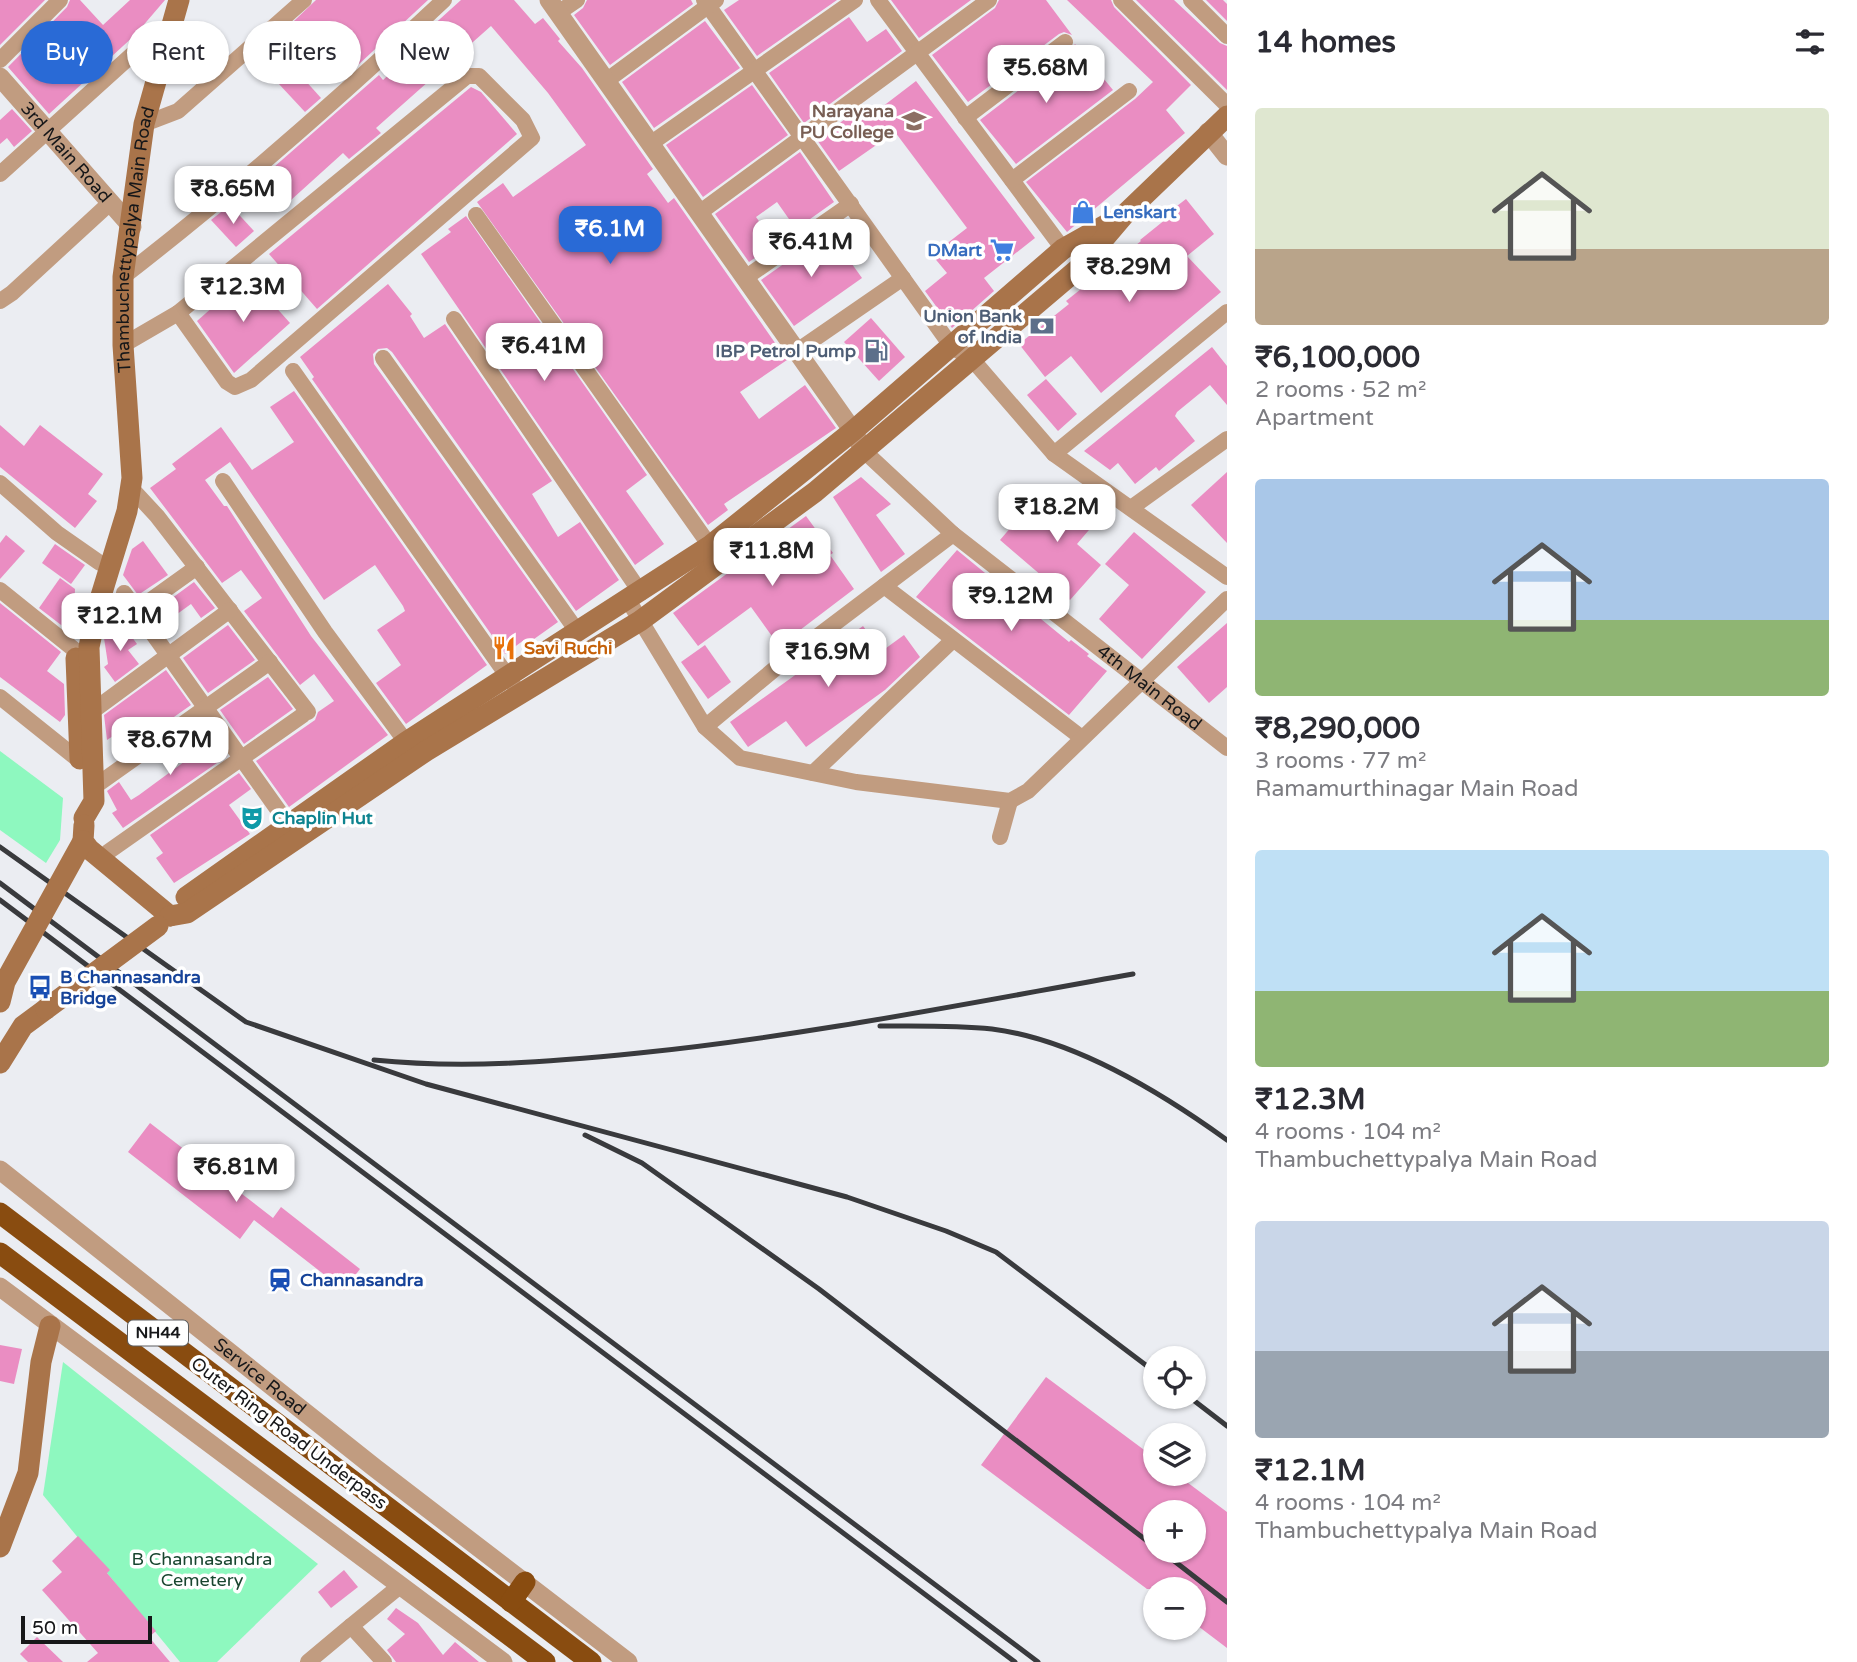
<!DOCTYPE html>
<meta charset="utf-8">
<style>
:root{--surface:#fff;--page:#f2f2f3;--text:#2b2b33;--muted:#7c7c81;--accent:#296ad6}
body{margin:0;font-family:"Varela Round",sans-serif;background:var(--page);color:var(--text);height:100vh;display:flex;flex-direction:column;font-size:26px;white-space:nowrap}
*{box-sizing:border-box;margin:0}
p{font-size:23px;color:var(--muted)}
.icon{flex:none;width:38px;height:38px;fill:none;stroke:currentColor;stroke-width:2;stroke-linecap:round;stroke-linejoin:round}
.map{position:relative;flex:1;overflow:hidden}
.sheet{display:flex;flex-direction:column;background:var(--surface);width:630px}
.sheet>*{flex:none}
.hud{position:absolute;left:21px;top:21px;width:665px;height:63px;display:flex;gap:14px}
.fabs{position:absolute;left:1143px;top:1346px;display:grid;gap:14px}
.fabs a{display:grid;place-items:center;width:63px;height:63px;border-radius:50%;background:var(--surface);box-shadow:0 2px 5px #0004;font-size:35px}
.scale{position:absolute;left:21px;bottom:18px;width:131px;box-sizing:border-box;padding-left:7px;border:4px solid #161719;border-top:0;font-size:19px;line-height:24px;white-space:nowrap;color:#161719;-webkit-text-stroke:5px #fff;paint-order:stroke}
.price{position:absolute;translate:-50% -60px;padding:0 16px;border-radius:14px;background:#fff;color:#222;font-size:23px;line-height:46px;filter:drop-shadow(0 2px 4px #0008)}
.price::after{content:'';position:absolute;left:50%;top:42px;width:21px;height:16px;margin-left:-10px;background:inherit;clip-path:polygon(0 0,100% 0,50% 100%)}
.price.on{background:var(--accent);color:#fff}
ul{padding:0;list-style:none}
li{display:grid;align-content:center;gap:14px;height:371px;padding:0 28px}
li span{display:grid;place-items:center;height:217px;border-radius:7px;color:#555}
li>.icon{margin-inline-start:auto}
span .icon{width:126px;height:126px;fill:#fffc;stroke-width:1}
li b{font-size:30px}
h2{display:flex;justify-content:space-between;align-items:center;height:84px;padding:0 28px;font-size:30px}
.chip{padding:0 24px;border-radius:32px;background:var(--surface);box-shadow:0 2px 5px #0004;font-size:24px;line-height:63px}
.chip.on{background:var(--accent);color:#fff}
main{display:flex;flex:1;min-height:0}
.map>svg:first-child{display:block}
</style>
<main>
<div class="map">
<svg width="1227" height="1662" viewBox="0 0 1227 1662">
<rect width="100%" height="100%" fill="#ebedf2"/>
<g fill="#8ef8bf">
<path d="M0,751l63,47 -3,42 -14,23 -46,-33z"/>
<path d="M63,1362l255,202 -101,98h-37l-137,-167z"/>
</g>
<g fill="#ea8dc2" fill-rule="evenodd">
<path d="M0,0h45l-45,45z"/>
<path d="M70,0h10l23,25 27,-25h35l-30,35 -86,79 -41,-47 59,-60z"/>
<path d="M316,0h112l-84,78 -28,-32 -22,18 -20,-24z"/>
<path d="M461,0h53l21,24 8,-6 17,21 -2,2 24,27 71,101 -6,5 21,29 6,-5 113,162 -47,32 19,27 46,-34 31,43 -112,76 4,6 -20,15 -231,-323 26,-19 10,14 73,-52 -38,-52 -57,-67 -115,102 5,5 -32,26 -6,-6 -52,47 -25,-26 113,-99 4,5 30,-28 -4,-5z"/>
<path d="M587,0h104l2,4 -83,61 -36,-50 9,-7z"/>
<path d="M739,0h98l-80,56 -33,-46z"/>
<path d="M891,0h80l-52,38z"/>
<path d="M999,0h47l26,35 -8,-3 -5,2 -91,68 -36,-47 63,-47z"/>
<path d="M1067,0h44l3,7 77,78 -25,25 19,23 -118,99 -41,-50 109,-83 18,-17z"/>
<path d="M1136,0h38l46,43 7,3v44z"/>
<path d="M1206,0h17l4,4v17z"/>
<path d="M849,17l18,25 19,-13 16,22 -98,72 -35,-50z"/>
<path d="M705,21l35,47 -86,60 -32,-46z"/>
<path d="M1075,44l38,46 -97,74 -36,-44 91,-70z"/>
<path d="M294,68l27,30 -16,14 -27,-29z"/>
<path d="M916,81l119,157 -51,40 10,13 -42,37 -27,-37 22,-18 -15,-18 35,-27 -72,-96 -56,39 -22,-31 40,-30 8,10z"/>
<path d="M752,85l36,50 -85,62 -37,-52z"/>
<path d="M471,87l10,5 36,42 -200,175 -48,-55z"/>
<path d="M12,109l20,22 -18,16 -7,-9 -7,6v-24z"/>
<path d="M800,152l34,50 -38,27 -19,-27 -21,15 19,27 -26,18 -34,-48z"/>
<path d="M1186,199l28,35 -27,22 34,36 -120,101 -30,-37 -26,21 -26,-33 50,-40 -3,-3 75,-60 -1,-1 26,-21 -2,-3z"/>
<path d="M230,205l24,26 -18,16 -25,-27z"/>
<path d="M466,216l181,259 -21,16 38,53 -29,21 -214,-311 30,-22 -3,-3z"/>
<path d="M829,232l33,46 -68,48 -33,-46z"/>
<path d="M248,276l42,47 -56,50 -37,-52z"/>
<path d="M388,284l24,30 -2,2 14,22 21,-14 107,157 -20,13 26,43 22,-15 39,58 -43,31 -184,-259 -5,-4 -9,1 -5,5 1,10 184,258 -31,22 -3,-4 -19,14 -193,-275 2,-2 -14,-20z"/>
<path d="M871,318l34,39 -26,24 -35,-39z"/>
<path d="M1212,347l15,19v39l-17,-20 -33,27 -2,4 20,25 -36,30 -3,-4 -21,17 -17,-21 -8,7 -26,-19z"/>
<path d="M1046,379l31,35 -19,17 -31,-36z"/>
<path d="M294,391l193,274 -81,59 -30,-41 25,-18 -24,-35 28,-19 -2,-5 -28,-41 -51,35 -94,-138 -25,18 19,26h3l84,130 77,99 -99,72 -33,-46 59,-41 3,-8 16,-11 -20,-27 -14,11 -56,-74 18,-13 -21,-28 -19,13 -72,-95 26,-19 -4,-5 49,-37 31,43 42,-28 -24,-35z"/>
<path d="M0,425l24,21 16,-21 63,49 -15,20 9,7 -22,27 -75,-61z"/>
<path d="M1227,472v71l-36,-38z"/>
<path d="M861,477l30,27 -15,11 29,39 -24,18 -48,-75z"/>
<path d="M1085,491l21,19 -29,34 24,21 -31,35 -70,-60 31,-36 24,21z"/>
<path d="M806,516l27,37 -3,2 24,34 -75,57 -28,-39 -53,39 -25,-33z"/>
<path d="M1134,532l72,60 -64,67 -43,-40 30,-34 -24,-21z"/>
<path d="M6,535l19,16 -25,28v-36z"/>
<path d="M143,541l25,34 -30,20 -15,-20 9,-26z"/>
<path d="M55,544l30,21 -14,19 -29,-21z"/>
<path d="M957,550l112,92 2,-2 18,14 -2,2 20,15 -38,44 -153,-118z"/>
<path d="M60,578l15,11 -1,25 -9,14 -26,-20z"/>
<path d="M194,582l21,26 -14,10 -10,-14 -29,21 -9,-13z"/>
<path d="M0,603l61,49 -14,19 17,13 1,31 -5,7 -60,-45z"/>
<path d="M1227,623v64l-18,16 -32,-36z"/>
<path d="M123,625l14,19 -9,6 11,14 -24,18 -11,-15 4,-3 -4,-26z"/>
<path d="M228,625l27,35 -47,33 -25,-35z"/>
<path d="M863,626l19,25 22,-16 16,22 -35,33 -79,57 -20,-26 -38,26 -18,-25z"/>
<path d="M705,645l26,37 -23,17 -27,-37z"/>
<path d="M166,670l25,35 -71,50 -4,-21 -9,6 -3,-25z"/>
<path d="M268,677l25,32 -49,35 -24,-34z"/>
<path d="M203,722l24,34 -104,72 -11,-15 5,-3 -10,-19 12,-9 12,18 8,-5 53,-39 -12,-17z"/>
<path d="M239,773l12,16 -22,16 21,29 -76,49 -18,-25 7,-5 -13,-18z"/>
<path d="M150,1123l123,95 8,-11 79,62 -16,21 -90,-70 -14,19 -112,-87z"/>
<path d="M0,1345l22,4 -8,35 -14,-3z"/>
<path d="M1046,1377l109,81v16h21l51,38v136l-33,-25v-34h-47l-166,-124zM1155,1512h39v38h-39z"/>
<path d="M78,1536l32,34 -3,3 49,58 -7,6 21,25h-83l11,-9 -56,-63 20,-18 -10,-11z"/>
<path d="M344,1570l14,17 -27,21 -13,-16z"/>
<path d="M396,1608l22,15 25,32 12,-13 24,20h-83l-9,-12 18,-16 -18,-15z"/>
<path d="M37,1637l26,25h-35l-8,-8z"/>
</g>
<g fill="none" stroke-linecap="round" stroke-linejoin="round">
<g stroke="#c19c80" stroke-width="16">
<path d="M704,0l248,347 19,11 83,96 173,123"/>
<path d="M878,0l185,249"/>
<path d="M1121,0l106,105"/>
<path d="M1191,0l36,36"/>
<path d="M558,13l19,-13"/>
<path d="M0,60l60,-60"/>
<path d="M467,76h12l44,44 9,18 -281,242 -16,7 -8,-5 -49,-69z"/>
<path d="M606,81l110,-81"/>
<path d="M965,118l100,-76"/>
<path d="M144,124l34,-13 126,-111"/>
<path d="M650,144l205,-144"/>
<path d="M0,174l135,-122 34,-18"/>
<path d="M1012,180l117,-89"/>
<path d="M699,213l290,-213"/>
<path d="M476,215l239,338"/>
<path d="M123,277c112,-87 218,-180 321,-277"/>
<path d="M745,278l106,-74"/>
<path d="M0,301l12,-8 99,-91"/>
<path d="M454,319l187,274"/>
<path d="M123,345l55,-32"/>
<path d="M797,351l106,-73"/>
<path d="M383,358l194,273"/>
<path d="M293,371l220,313"/>
<path id="s1" d="M864,451l89,83 274,214"/>
<path d="M1054,454l173,-142"/>
<path d="M223,481l102,151 81,110"/>
<path d="M0,483l57,50 43,30"/>
<path d="M130,487l27,29 151,196"/>
<path d="M1131,508l96,-69"/>
<path d="M884,586l198,152"/>
<path d="M0,590l76,61"/>
<path d="M124,593l164,231"/>
<path d="M628,600l77,127 35,31 116,24 154,19 18,-10 199,-192"/>
<path d="M137,610l60,-43"/>
<path d="M0,697l80,64"/>
<path d="M94,710l136,-100"/>
<path d="M705,727l72,-60 176,-133"/>
<path d="M813,773l140,-133"/>
<path d="M94,787l176,-125"/>
<path d="M1000,837l10,-36"/>
<path d="M108,852l195,-137"/>
<path d="M308,1662l43,-36"/>
<path d="M384,1662l-33,-36 49,-40"/>
</g>
<g stroke="#c19c80" stroke-width="19">
<path d="M549,0l304,431 11,20"/>
<path id="s2" d="M0,77l132,150"/>
<path d="M1208,132l19,24"/>
<path id="s3" d="M0,1170l375,298 253,194"/>
<path d="M0,1287l503,375"/>
</g>
<g stroke="#a9744a" stroke-width="21">
<path d="M76,658l4,101"/>
<path id="s4" d="M84,818l10,-17 -5,-154 8,-38 30,-98 5,-33 -9,-133v-68l21,-153 35,-124"/>
<path d="M84,825l-1,16 6,8 81,67"/>
<path d="M186,897l220,-155 305,-197 142,-114 210,-182 48,-27"/>
<path d="M170,916l17,-3 239,-162 214,-130 175,-129 264,-224 46,-54 102,-98"/>
<path d="M0,1063l23,-37 23,-17"/>
<path d="M0,1547l28,-74 13,-111 9,-36"/>
</g>
<g stroke="#894c10" stroke-width="21">
<path d="M0,1213l591,449"/>
<path d="M0,1253l545,409"/>
<path d="M511,1602l14,-20"/>
</g>
<g stroke="#393a3d" stroke-width="5">
<path d="M0,847l246,175 180,62 421,113 99,34 50,21 159,120"/>
<path d="M0,883l1038,779"/>
<path d="M0,900l1015,762"/>
<path d="M880,1026c37,0 75,-1 112,3 81,10 170,64 235,111"/>
<path d="M374,1060c89,9 176,2 265,-7 166,-17 330,-50 494,-79"/>
<path d="M585,1135l57,28 177,126 336,258"/>
<path d="M1188,1396l39,30"/>
<path d="M1160,1550l67,52"/>
</g>
<g stroke="#a9744a" stroke-width="21">
<path d="M0,1002l5,-20 78,-141"/>
<path d="M46,1009l112,-83"/>
</g>
</g>
<defs>
<g id="school-bare" transform="scale(1.89)"><path d="M0-5L7-2L0 1L-7-2ZM-4 1L0 2.5L4 1V4Q0 6-4 4Z" fill="#8d6e63" stroke="#fff" stroke-width="2.5" paint-order="stroke"/></g>
<g id="shop-bare" transform="scale(1.89)"><path d="M-5-2.5h2.3a2.7 3.5 0 0 1 5.4 0H5L5.5 6h-11ZM-1.5-2.5h3a1.5 2.3 0 0 0-3 0Z" fill="#3f7fe0" stroke="#fff" stroke-width="2.5" paint-order="stroke"/></g>
<g id="supermarket-bare" transform="scale(1.89)"><path d="M-6-5.5h2.5l.6 2H6L4.5 2H-2.5L-4.4-4H-6ZM-1.5 3.2a1.3 1.3 0 1 0 .1 0ZM3 3.2a1.3 1.3 0 1 0 .1 0Z" fill="#3f7fe0" stroke="#fff" stroke-width="2.5" paint-order="stroke"/></g>
<g id="bank-bare" transform="scale(1.89)"><path d="M-6-4H6V4H-6ZM0-2.3a2.3 2.3 0 1 0 0 4.6a2.3 2.3 0 1 0 0-4.6Z" fill="#5c6f8a" stroke="#fff" stroke-width="2.5" paint-order="stroke"/></g>
<g id="fuel-bare" transform="scale(1.89)"><path d="M-5.5-6h7V0h2V4h1.3V-2.5L3-4.5l.8-.8L6-3V5H2.5V1h-1V6h-7ZM-4.2-4.7v3.2H.2V-4.7Z" fill="#5c6f8a" stroke="#fff" stroke-width="2.5" paint-order="stroke"/></g>
<g id="restaurant-bare" transform="scale(1.89)"><path d="M-5-6h1v4h1v-4h1v4h1v-4h1v5L-1.5 .5V6h-2V.5L-5-1ZM5-6V6H3V1.5H1.5Q1.5-4 5-6Z" fill="#e8710a" stroke="#fff" stroke-width="2.5" paint-order="stroke"/></g>
<g id="theatre-bare" transform="scale(1.89)"><path d="M-5-5.5Q0-4 5-5.5V0Q5 5 0 6Q-5 5-5 0ZM-3.3-2.5H-1v1.5H-3.3ZM1-2.5H3.3v1.5H1ZM-2.8 1Q0 5.5 2.8 1Z" fill="#0f9aa8" stroke="#fff" stroke-width="2.5" paint-order="stroke"/></g>
<g id="bus-bare" transform="scale(1.89)"><path d="M-5-6H5V4H4V6H2V4H-2V6H-4V4H-5ZM-3.5-4V0h7V-4ZM-3.5 1.2v1.5H-2V1.2ZM2 1.2v1.5H3.5V1.2Z" fill="#1a4fb4" stroke="#fff" stroke-width="2.5" paint-order="stroke"/></g>
<g id="station-bare" transform="scale(1.89)"><path d="M-3-6H3Q5-6 5-4V2Q5 4 3 4L4.5 6H3L1.5 4h-3L-3 6H-4.5L-3 4Q-5 4-5 2V-4Q-5-6-3-6ZM-3.5-4v3h7v-3ZM-3.5 1v1.5H-2V1ZM2 1v1.5H3.5V1Z" fill="#1a4fb4" stroke="#fff" stroke-width="2.5" paint-order="stroke"/></g>
</defs>
<g fill-rule="evenodd">
<use href="#school-bare" x="914" y="121"/>
<use href="#shop-bare" x="1083" y="212"/>
<use href="#supermarket-bare" x="1002" y="250"/>
<use href="#bank-bare" x="1042" y="326"/>
<use href="#fuel-bare" x="876" y="351"/>
<use href="#restaurant-bare" x="504" y="648"/>
<use href="#theatre-bare" x="252" y="818"/>
<use href="#bus-bare" x="40" y="987"/>
<use href="#station-bare" x="280" y="1280"/>
</g>
<g text-anchor="middle" dominant-baseline="central" stroke-width="7" stroke-linejoin="round" paint-order="stroke">
<rect fill="#fff" stroke="#5c5d5e" stroke-width="2" x="128" y="1320.5" width="60" height="25" rx="5"/>
<g font-size="16" font-weight="bold" fill="#161719">
<text x="158" y="1333">NH44</text>
</g>
<g font-size="18" font-weight="bold" fill="#785e54" stroke="#fff" text-anchor="end">
<text x="894" y="111">Narayana<tspan x="894" dy="21">PU College</tspan></text>
</g>
<g font-size="18" fill="#161719" stroke="#fff">
<text stroke="none"><textPath href="#s2" startOffset="100">3rd Main Road</textPath></text>
<text stroke="none"><textPath href="#s4" startOffset="588">Thambuchettypalya Main Road</textPath></text>
<text stroke="none"><textPath href="#s1" startOffset="371">4th Main Road</textPath></text>
<text stroke="none"><textPath href="#s3" startOffset="332">Service Road</textPath></text>
<text transform="translate(289 1433) rotate(37)">Outer Ring Road Underpass</text>
</g>
<g font-size="18" font-weight="bold" fill="#366cbe" stroke="#fff" text-anchor="start">
<text x="1103" y="212">Lenskart</text>
<text x="982" y="250" text-anchor="end">DMart</text>
</g>
<g font-size="18" font-weight="bold" fill="#4e5e75" stroke="#fff" text-anchor="end">
<text x="1022" y="316">Union Bank<tspan x="1022" dy="21">of India</tspan></text>
<text x="856" y="351">IBP Petrol Pump</text>
</g>
<g font-size="18" font-weight="bold" fill="#c56008" stroke="#fff" text-anchor="start">
<text x="524" y="648">Savi Ruchi</text>
</g>
<g font-size="18" font-weight="bold" fill="#0d838f" stroke="#fff" text-anchor="start">
<text x="272" y="818">Chaplin Hut</text>
</g>
<g font-size="18" font-weight="bold" fill="#164399" stroke="#fff" text-anchor="start">
<text x="60" y="977">B Channasandra<tspan x="60" dy="21">Bridge</tspan></text>
<text x="300" y="1280">Channasandra</text>
</g>
<g font-size="18" fill="#18452f" stroke="#fff">
<text x="202" y="1559">B Channasandra<tspan x="202" dy="21">Cemetery</tspan></text>
</g>
</g>
</svg>
<div class="fabs">
<a><svg class="icon" aria-label="locate" viewBox="0 0 24 24"><circle cx="12" cy="12" r="6"/><path d="M12 2v4M12 18v4M2 12h4M18 12h4"/></svg></a>
<a><svg class="icon" aria-label="layers" viewBox="0 0 24 24"><path d="M12 4l9 5-9 5-9-5zM3 14l9 5 9-5"/></svg></a>
<a>+</a>
<a>−</a>
</div>
<div class="scale">50 m</div>
<b class="price" style="left:1046px;top:105px">₹5.68M</b>
<b class="price" style="left:233px;top:226px">₹8.65M</b>
<b class="price on" style="left:610px;top:266px">₹6.1M</b>
<b class="price" style="left:811px;top:279px">₹6.41M</b>
<b class="price" style="left:1129px;top:304px">₹8.29M</b>
<b class="price" style="left:243px;top:324px">₹12.3M</b>
<b class="price" style="left:544px;top:383px">₹6.41M</b>
<b class="price" style="left:1057px;top:544px">₹18.2M</b>
<b class="price" style="left:772px;top:588px">₹11.8M</b>
<b class="price" style="left:1011px;top:633px">₹9.12M</b>
<b class="price" style="left:120px;top:653px">₹12.1M</b>
<b class="price" style="left:828px;top:689px">₹16.9M</b>
<b class="price" style="left:170px;top:777px">₹8.67M</b>
<b class="price" style="left:236px;top:1204px">₹6.81M</b>
<div class="hud">
<a class="chip on">Buy</a>
<a class="chip">Rent</a>
<a class="chip">Filters</a>
<a class="chip">New</a>
</div>
</div>
<section class="sheet">
<h2>14 homes<svg class="icon" aria-label="filters" viewBox="0 0 24 24"><path d="M4 7h16M4 17h16"/><circle cx="9" cy="7" r="2"/><circle cx="15" cy="17" r="2"/></svg></h2>
<ul>
<li><span style="background:linear-gradient(#dfe7d0 65%,#b9a48a 0)"><svg class="icon" aria-label="home" viewBox="0 0 24 24"><path d="M3 11l9-7 9 7M6 9v11h12V9"/></svg></span><div><b>₹6,100,000</b><p>2 rooms · 52 m²</p><p>Apartment</p></div></li>
<li><span style="background:linear-gradient(#a9c7e8 65%,#8fb573 0)"><svg class="icon" aria-label="home" viewBox="0 0 24 24"><path d="M3 11l9-7 9 7M6 9v11h12V9"/></svg></span><div><b>₹8,290,000</b><p>3 rooms · 77 m²</p><p>Ramamurthinagar Main Road</p></div></li>
<li><span style="background:linear-gradient(#bfe0f5 65%,#8fb573 0)"><svg class="icon" aria-label="home" viewBox="0 0 24 24"><path d="M3 11l9-7 9 7M6 9v11h12V9"/></svg></span><div><b>₹12.3M</b><p>4 rooms · 104 m²</p><p>Thambuchettypalya Main Road</p></div></li>
<li><span style="background:linear-gradient(#c9d6e8 60%,#9aa5b1 0)"><svg class="icon" aria-label="home" viewBox="0 0 24 24"><path d="M3 11l9-7 9 7M6 9v11h12V9"/></svg></span><div><b>₹12.1M</b><p>4 rooms · 104 m²</p><p>Thambuchettypalya Main Road</p></div></li>
</ul>
</section>
</main>
